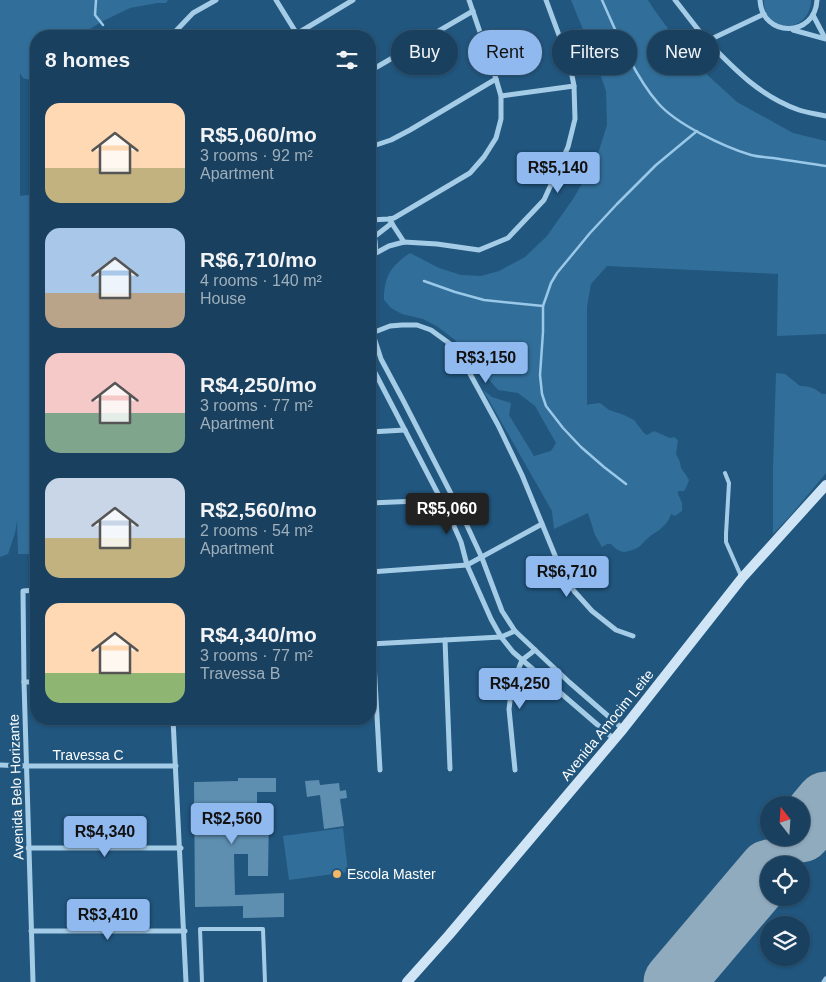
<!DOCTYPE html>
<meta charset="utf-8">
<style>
:root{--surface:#19405e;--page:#264b67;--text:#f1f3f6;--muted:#9fafbc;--line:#375973;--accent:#90b9f0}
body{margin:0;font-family:Arial,sans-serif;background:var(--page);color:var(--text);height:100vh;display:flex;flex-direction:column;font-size:19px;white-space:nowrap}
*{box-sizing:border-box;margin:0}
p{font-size:16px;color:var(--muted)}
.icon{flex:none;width:28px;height:28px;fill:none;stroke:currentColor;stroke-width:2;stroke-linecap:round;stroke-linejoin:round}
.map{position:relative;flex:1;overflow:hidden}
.side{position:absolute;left:30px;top:30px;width:346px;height:695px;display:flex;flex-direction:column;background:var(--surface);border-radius:20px;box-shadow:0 1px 4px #0004,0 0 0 1px var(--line)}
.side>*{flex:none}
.top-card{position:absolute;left:391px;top:30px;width:359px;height:45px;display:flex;gap:10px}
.needle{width:32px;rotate:343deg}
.buttons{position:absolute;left:760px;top:796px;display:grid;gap:10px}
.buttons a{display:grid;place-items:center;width:50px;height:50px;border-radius:50%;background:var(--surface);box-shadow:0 1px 4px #0004,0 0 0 1px var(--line);font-size:25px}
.price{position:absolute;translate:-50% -42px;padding:0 11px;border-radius:5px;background:var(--accent);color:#111;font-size:16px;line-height:32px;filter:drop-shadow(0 1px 2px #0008)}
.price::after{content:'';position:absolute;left:50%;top:30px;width:15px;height:11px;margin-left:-8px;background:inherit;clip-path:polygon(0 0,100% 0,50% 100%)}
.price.active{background:#222;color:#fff}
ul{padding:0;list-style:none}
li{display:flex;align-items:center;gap:15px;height:125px;padding:0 15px}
li span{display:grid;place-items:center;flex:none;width:140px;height:100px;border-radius:15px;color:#555}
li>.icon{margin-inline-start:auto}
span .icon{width:60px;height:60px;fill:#fffc;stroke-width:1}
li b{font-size:21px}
h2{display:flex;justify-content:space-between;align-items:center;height:60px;padding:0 15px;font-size:21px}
.chip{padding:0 18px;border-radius:22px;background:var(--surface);box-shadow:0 1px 4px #0004,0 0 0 1px var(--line);font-size:18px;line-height:45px}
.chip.active{background:var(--accent);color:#111}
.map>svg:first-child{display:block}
</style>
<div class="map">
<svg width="826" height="982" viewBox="0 0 826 982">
<rect width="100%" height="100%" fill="#21567e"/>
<g fill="#316f9a">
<path d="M0,0h168l-2,3h-9l-27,5 -29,14 -11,7 -9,7h-45v88l-7,-2 1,-14 4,-12v-15l-11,-3 -3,-5v123l16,-2v360h-18l-1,-33 -2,12 -7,21 -8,3z"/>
<path d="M571,0h77l5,8 37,51 47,43 56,31 33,8v193l-49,2 1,-62 -171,-8 -16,18 -4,23v98l4,-1 9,-1 9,7 15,5 10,5 10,13 3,2 7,-4 16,7 4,-1 4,3 -2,14 4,8 1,6 5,7 3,5 -3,8 -2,3h-6v3l4,9v8l-7,5 -4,-2c-5,16 -19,18 -28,29 -1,1 -2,2 -3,3 -3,3 -11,5 -15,6 -6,0 -10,-4 -14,-8h-4l-5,3 -7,-12 -7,-22 -34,16 -2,-18 -69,-121 9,7 19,6 -2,12 25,41 17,-5 5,-8 -21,-37 -17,-13 -20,-3 -43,-50 -17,-13 -15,-8 -21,-5 -11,-6 -7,-8c0,-24 7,-34 26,-47l29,15 22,7 20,1 18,-5 26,-14 22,-21 26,-37 23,-39 11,-35 -1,-34 -11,-32z"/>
<path d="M764,0h47v2c-3,33 -48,31 -47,-2z"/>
<path d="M776,373l9,1 15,12c9,0 15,2 22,8h4v79l-35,42 -18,19v-65z"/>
<path d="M343,828l5,44 -59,8 -6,-44z"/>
</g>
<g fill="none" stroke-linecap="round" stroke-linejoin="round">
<g stroke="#99c8e8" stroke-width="2.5">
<path d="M96,0l-1,15 8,10"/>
<path d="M602,0c14,32 33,77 56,103 18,21 66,44 93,52 7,2 15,2 22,3 18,3 35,5 53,8"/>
<path d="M424,281l31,11 29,8 59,6"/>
<path d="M626,484l-22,-17 -23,-20 -18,-19 -17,-22 -4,-12 -2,-19 3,-43v-26l8,-23 6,-10 33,-40 27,-29 39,-39 41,-34"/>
</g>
<g stroke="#90aabe" stroke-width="61">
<path d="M801,832l25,-30"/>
<path d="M674,982l95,-112"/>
</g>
</g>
<g fill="#5e8fb1">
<path d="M238,778h38v14h-19v20h12l-1,64h-20v-22h-14l1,41 49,-2v24l-41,1v-12l-48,1 -1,-125 44,-1z"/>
<path d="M319,780l1,5 19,-2 1,8 6,-1 1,8 -7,1 4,27 -20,3 -4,-34 -13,2 -2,-16z"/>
</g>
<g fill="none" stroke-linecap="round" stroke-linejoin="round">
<g stroke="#a5cce7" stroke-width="4">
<path d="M725,473l4,10 -3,51v8l15,34"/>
<path d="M202,982l-2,-53h63l2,53"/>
</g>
<g stroke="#a5cce7" stroke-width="5">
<path d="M276,0l21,34"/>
<path d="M675,0l32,41 57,-27"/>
<path d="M760,0c2,38 55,38 57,0"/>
<path d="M813,15l12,23"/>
<path d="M793,30l33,9"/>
<path d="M171,36l22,-23 23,-13"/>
<path d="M293,36l60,-36"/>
<path d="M707,41c28,29 53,55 92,69 9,3 18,4 27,6"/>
<path d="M370,71l103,-60"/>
<path d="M501,96l73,-10"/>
<path d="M370,147l21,-7 19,-10 86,-51"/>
<path d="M389,219l15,23"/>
<path d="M370,220l19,-1 5,-1 76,-45 14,-16 12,-19 5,-19v-23l-5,-17 -27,-79"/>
<path d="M370,229c8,12 7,24 0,36"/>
<path d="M374,237l18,-14"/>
<path d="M376,253l13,-7 15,-4 33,2 42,6 29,-12 36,-38 24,-53 7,-28 -1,-33 -4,-21 -24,-65"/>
<path d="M370,325l11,34 23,43 59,115 19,41 20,53 13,20 54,51 54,47"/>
<path d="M372,333l18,-7 12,-1h15l14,5 22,16 10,15 35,64 24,50 39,95 13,21 18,20 24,19 17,6"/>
<path d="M370,363l79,152 12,27 6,23 24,54 10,18 12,15 101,87"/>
<path d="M370,432l35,-2"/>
<path d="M370,503l72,-3"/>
<path d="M370,572l97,-7 75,-41"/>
<path d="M445,640l5,129"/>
<path d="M370,644l131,-7 14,-6"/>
<path d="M373,644l7,126"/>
<path d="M24,682h12"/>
<path d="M173,719l13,263"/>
<path d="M0,765l27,1h149"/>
<path d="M515,770l-6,-61 3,-23 10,-26 13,-10"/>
<path d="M28,848h153"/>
<path d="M31,931h154"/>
<path d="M33,982l-9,-300 -1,-91 13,-1"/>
<path d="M824,982l2,-3"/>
</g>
<path stroke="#cfe5f6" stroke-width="10" d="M407,982l42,-47 174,-206 119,-151 84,-93"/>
</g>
<circle fill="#f3b766" stroke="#21567e" stroke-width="2" cx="337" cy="874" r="5"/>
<g text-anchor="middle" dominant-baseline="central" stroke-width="5" stroke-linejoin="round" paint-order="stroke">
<g font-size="14" fill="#fff" stroke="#21567e">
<text transform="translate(607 725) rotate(-51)">Avenida Amocim Leite</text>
<text x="88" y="755">Travessa C</text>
<text transform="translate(16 787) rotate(-92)">Avenida Belo Horizante</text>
</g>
<g font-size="14" fill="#fff" stroke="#21567e" text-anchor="start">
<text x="347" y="874">Escola Master</text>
</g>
</g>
</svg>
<div class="buttons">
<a><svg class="needle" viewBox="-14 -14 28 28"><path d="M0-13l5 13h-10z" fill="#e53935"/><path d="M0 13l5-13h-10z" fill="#9fafbc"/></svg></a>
<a><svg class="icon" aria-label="locate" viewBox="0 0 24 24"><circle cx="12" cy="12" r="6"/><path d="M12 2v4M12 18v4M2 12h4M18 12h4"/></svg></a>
<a><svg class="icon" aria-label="layers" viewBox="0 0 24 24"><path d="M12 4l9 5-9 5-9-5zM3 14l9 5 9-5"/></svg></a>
</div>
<b class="price" style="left:558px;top:194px">R$5,140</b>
<b class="price" style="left:486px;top:384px">R$3,150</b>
<b class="price active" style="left:447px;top:535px">R$5,060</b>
<b class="price" style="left:567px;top:598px">R$6,710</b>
<b class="price" style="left:520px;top:710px">R$4,250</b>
<b class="price" style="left:232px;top:845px">R$2,560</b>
<b class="price" style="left:105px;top:858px">R$4,340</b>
<b class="price" style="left:108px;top:941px">R$3,410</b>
<div class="top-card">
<a class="chip">Buy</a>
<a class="chip active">Rent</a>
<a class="chip">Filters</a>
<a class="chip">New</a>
</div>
<section class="side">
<h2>8 homes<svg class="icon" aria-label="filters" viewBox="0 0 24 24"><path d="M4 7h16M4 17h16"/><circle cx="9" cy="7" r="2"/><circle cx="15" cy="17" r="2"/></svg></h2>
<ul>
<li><span style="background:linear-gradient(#ffd9b3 65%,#c2b280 0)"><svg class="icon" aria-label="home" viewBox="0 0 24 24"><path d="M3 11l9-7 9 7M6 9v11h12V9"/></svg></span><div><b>R$5,060/mo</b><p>3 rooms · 92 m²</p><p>Apartment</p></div></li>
<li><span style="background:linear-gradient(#a9c7e8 65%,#b9a48a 0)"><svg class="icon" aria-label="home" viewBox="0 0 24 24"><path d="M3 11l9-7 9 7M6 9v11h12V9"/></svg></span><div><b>R$6,710/mo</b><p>4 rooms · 140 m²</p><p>House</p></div></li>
<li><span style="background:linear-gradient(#f6c9c9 60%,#7fa58c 0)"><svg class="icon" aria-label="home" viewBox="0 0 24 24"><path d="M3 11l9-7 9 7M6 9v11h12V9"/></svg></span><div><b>R$4,250/mo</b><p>3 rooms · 77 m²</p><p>Apartment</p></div></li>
<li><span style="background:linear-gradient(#c9d6e8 60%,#c2b280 0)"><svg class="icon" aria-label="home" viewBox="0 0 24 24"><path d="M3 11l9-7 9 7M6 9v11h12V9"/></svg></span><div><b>R$2,560/mo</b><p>2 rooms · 54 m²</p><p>Apartment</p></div></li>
<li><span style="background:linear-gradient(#ffd9b3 70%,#8fb573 0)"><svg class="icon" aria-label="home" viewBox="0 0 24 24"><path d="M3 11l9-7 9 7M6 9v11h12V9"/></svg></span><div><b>R$4,340/mo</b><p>3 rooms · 77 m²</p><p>Travessa B</p></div></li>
</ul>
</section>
</div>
